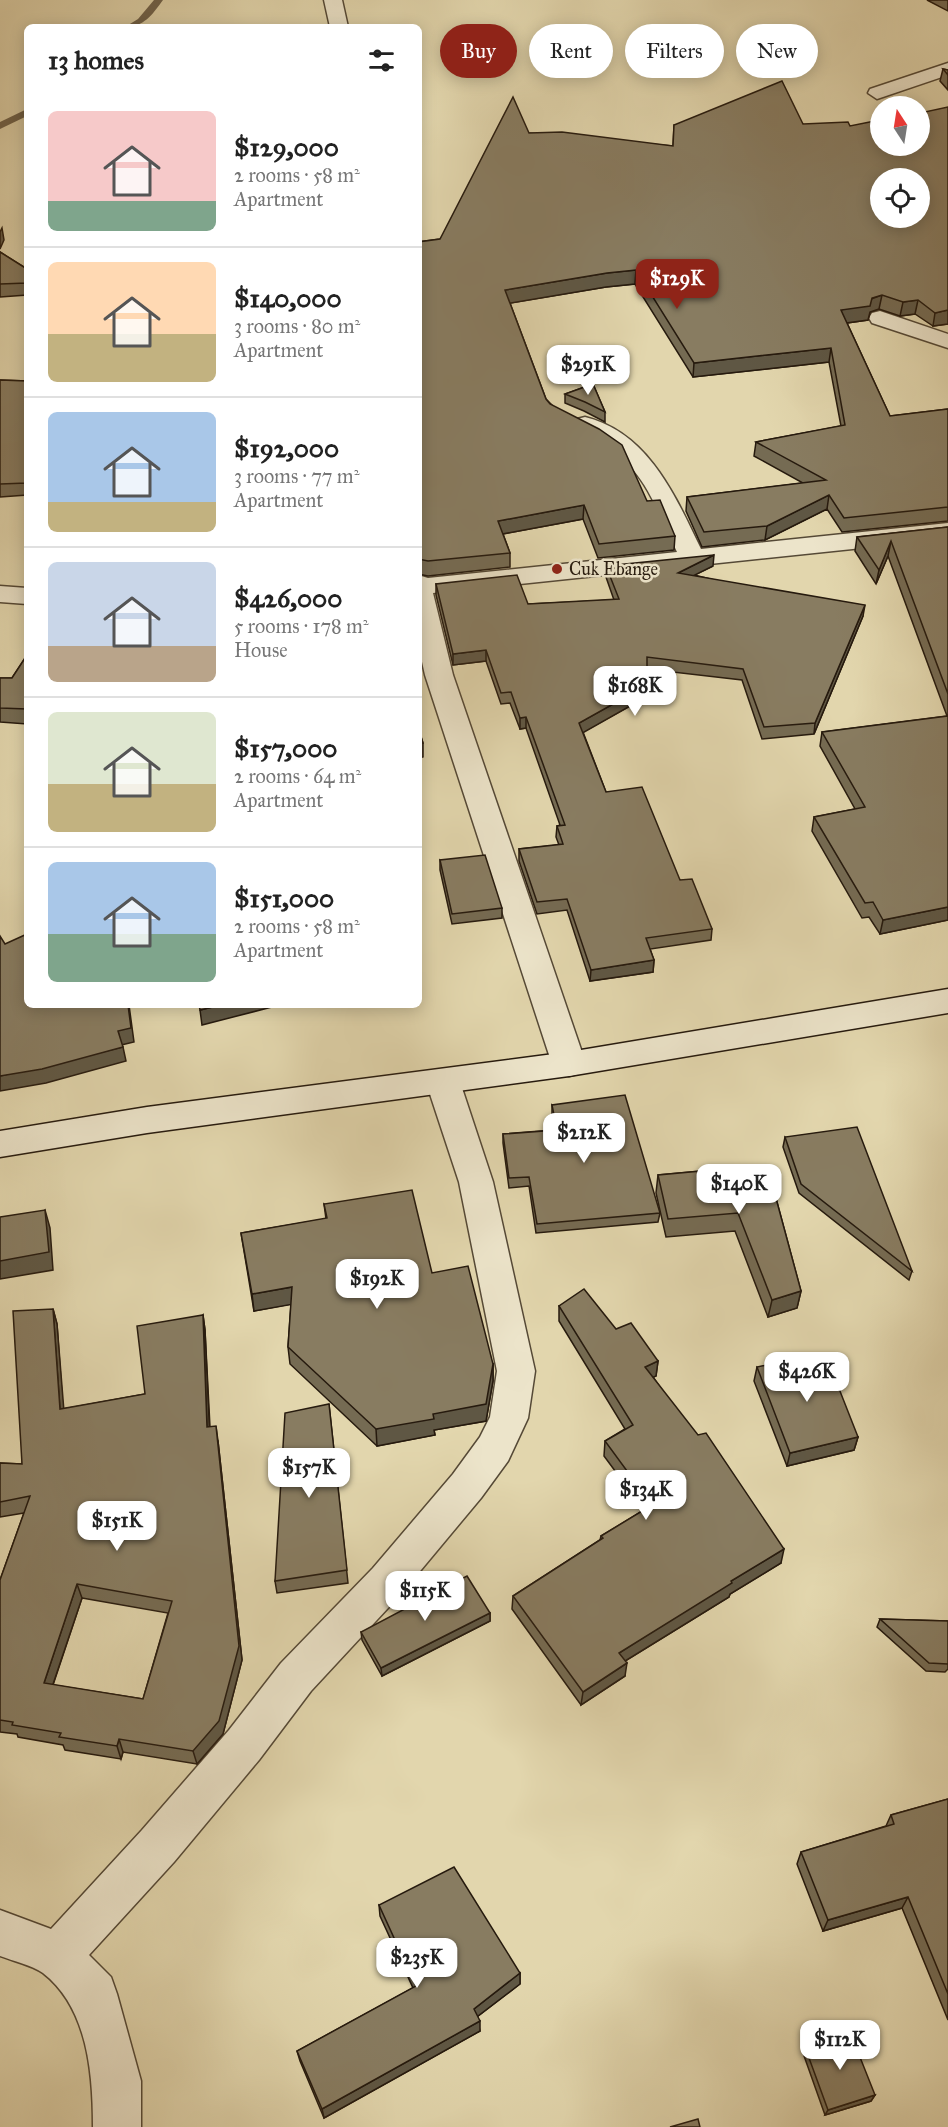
<!DOCTYPE html>
<meta charset="utf-8">
<style>
:root{--surface:#fff;--page:#f2f2f2;--text:#222;--muted:#767676;--line:#e0e0e0;--accent:#8f2418}
body{margin:0;font-family:"IM FELL Great Primer",serif;background:var(--page);color:var(--text);height:100vh;display:flex;flex-direction:column;font-size:22px;white-space:nowrap}
*{box-sizing:border-box;margin:0}
p{font-size:20px;color:var(--muted)}
.icon{flex:none;width:33px;height:33px;fill:none;stroke:currentColor;stroke-width:2;stroke-linecap:round;stroke-linejoin:round}
.map{position:relative;flex:1;overflow:hidden}
.details{position:absolute;left:24px;top:24px;width:398px;height:984px;display:flex;flex-direction:column;background:var(--surface);border-radius:9px;box-shadow:0 3px 15px #0003}
.details>*{flex:none}
.hud{position:absolute;left:440px;top:24px;width:418px;height:54px;display:flex;gap:12px}
.needle{width:39px;rotate:348deg}
.fabs{position:absolute;left:870px;top:96px;display:grid;gap:12px}
.fabs a{display:grid;place-items:center;width:60px;height:60px;border-radius:50%;background:var(--surface);box-shadow:0 3px 15px #0003;font-size:30px}
.price{position:absolute;translate:-50% -51px;padding:0 14px;border-radius:12px;background:#fff;color:#222;font-size:20px;line-height:39px;filter:drop-shadow(0 2px 3px #0008)}
.price::after{content:'';position:absolute;left:50%;top:36px;width:18px;height:14px;margin-left:-9px;background:inherit;clip-path:polygon(0 0,100% 0,50% 100%)}
.price.current{background:var(--accent);color:#fff}
ul{padding:0;list-style:none}
li{display:flex;align-items:center;gap:18px;height:150px;padding:0 24px}
li+li{border-top:2px solid var(--line)}
li span{display:grid;place-items:center;flex:none;width:168px;height:120px;border-radius:9px;color:#555}
li>.icon{margin-inline-start:auto}
span .icon{width:72px;height:72px;fill:#fffc;stroke-width:1}
li b{font-size:26px}
h2{display:flex;justify-content:space-between;align-items:center;height:72px;padding:0 24px;font-size:26px}
.tag{padding:0 21px;border-radius:27px;background:var(--surface);box-shadow:0 3px 15px #0003;font-size:21px;line-height:54px}
.tag.current{background:var(--accent);color:#fff}
.map>svg:first-child{display:block}
</style>
<div class="map">
<svg width="948" height="2127" viewBox="0 0 948 2127">
<rect width="100%" height="100%" fill="#e2d6ad"/>
<filter id="stains"><feTurbulence type="fractalNoise" baseFrequency=".00333" numOctaves="4"/><feColorMatrix values="0 0 0 0 .2 0 0 0 0 .09 0 0 0 0 .02 0 0 0 .5 -.17"/></filter>
<radialGradient id="worn" r=".72"><stop offset=".6" stop-color="#630" stop-opacity="0"/><stop offset="1" stop-color="#630" stop-opacity=".3"/></radialGradient>
<g fill="none" stroke-linecap="round" stroke-linejoin="round">
<g fill="#70644d" fill-rule="evenodd">
<path d="M154,0h9c-11,15 -19,27 -38,27l13,-8z"/>
<path d="M27,109v7l-27,13v-7z"/>
</g>
<g stroke="#554936" stroke-width="3">
<g id="street">
<path d="M324,0h18l6,27h-18z"/>
<path d="M948,63v12l-71,24 -9,-6 2,-4z"/>
<path d="M880,311l68,23v14l-76,-25 -3,-5 3,-5z"/>
<path d="M585,417c64,16 90,79 116,132l247,-26v16l-515,54 20,82 133,389 -5,9 -12,3 -12,-3 -5,-9 -127,-389 -7,-31v-69l10,3 249,-26c-29,-62 -35,-91 -100,-123l-4,-5 4,-5z"/>
<path d="M0,586l27,2v16l-27,-2z"/>
<path d="M443,1069l12,4 5,9 33,100 42,189 -7,47 -20,43 -27,37 -80,96 -90,97 -52,69 -85,102 -85,93 22,22 6,17 24,87v46h-48c0,-53 -5,-119 -50,-154 -11,-8 -30,-12 -43,-17v-46l51,19 91,-99 87,-100 52,-67 92,-95 80,-94 27,-37 10,-20 7,-46 -38,-189 -33,-100 5,-9z"/>
</g>
</g>
<g stroke="#261a0e" stroke-width="3">
<path id="secondary" d="M948,989v24l-379,63 -422,57 -147,24v-26l147,-24 422,-55z"/>
</g>
<use href="#street" fill="#ece4ca" fill-rule="evenodd"/>
<use href="#secondary" fill="#ece4ca" fill-rule="evenodd"/>
</g>
<g fill="#756b53" stroke="#261a0e" stroke-width="1.5" fill-rule="evenodd">
<path d="M927,0h21v11z"/>
<path d="M943,69l5,1v20l-8,-9z"/>
<path d="M803,124l145,200 -15,2 -18,-12 -15,2 -21,-7 -9,3 -2,8 -21,3 43,93 58,-7v112l-106,11 -15,-23 -62,31 -63,7 -16,-36 1,-14 116,-14 -49,-27 2,-14 85,-16 -12,-64 -136,15 -58,-93 -29,3 -96,16 36,96 101,102 28,35 -1,14 -76,8 -15,-39 -80,15 7,19v14l-82,9 -10,-2v-332l22,-3 89,-106 144,13 1,-21z"/>
<path d="M0,252l27,17v26l-27,2z"/>
<path d="M0,380l27,1v114l-27,2z"/>
<path d="M593,384l12,28v10l-21,-11 -19,-8v-9z"/>
<path d="M948,527v393l-68,14 -11,-17 -7,1 -50,-87 2,-14 41,-8 -35,-63 2,-14 125,-16 -59,-160 -12,28 -21,-33 2,-14z"/>
<path d="M606,566h107l-19,9 169,41 -49,118 -52,5 -20,-59 -95,-11 -1,28 -63,35 23,60 74,88 32,49 -1,11 -61,9 4,11 -1,12 -63,9 -23,-71 -30,4 -18,-53v-12l40,-4 -3,-8 1,-11 3,-1 -34,-97 -6,1 -10,-26 -9,1 -15,-43 -33,4 -17,-70v-11l92,20 86,-4 -8,-23z"/>
<path d="M27,655v69l-27,-2v-44h12z"/>
<path d="M418,727l5,16v14l-5,1z"/>
<path d="M440,860l62,48v10l-50,6 -12,-54z"/>
<path d="M552,1105l108,108 -2,9 -122,11 -7,-47 -20,2 -6,-45v-9l51,-4 -2,-15z"/>
<path d="M785,1137l127,134 -3,9 -110,-87 -16,-46z"/>
<path d="M767,1165l34,126 -4,17 -29,9 -33,-86 -69,6 -10,-44 2,-18z"/>
<path d="M324,1204l108,69 61,91v17l-7,40 -52,9 1,5 -58,11 -87,-82 -2,-17 3,-43 -37,7 -13,-78 85,-14z"/>
<path d="M559,1306l57,23 42,32 -2,15 -3,1 128,186 -51,31 -1,3 -104,64v15l-44,29 -69,-96 1,-13 87,-56 1,-4 43,-26 -40,-54 1,-15 20,-12 -66,-108z"/>
<path d="M53,1309l4,15 6,85 82,-15 58,-79 2,15 5,97 8,14 24,219 -19,74 -26,30 -74,-12 -2,7 -56,-9 -2,-5 -45,-8 -1,-3 -17,-2v-152l24,-67 -24,4v-54l22,1zM82,1598l86,15 -25,86 -90,-14z"/>
<path d="M757,1367l101,70 -4,13 -67,16 -33,-85z"/>
<path d="M329,1404l19,179 -71,10 -2,-12z"/>
<path d="M490,1613v8l-108,55 -20,-36 -1,-8z"/>
<path d="M880,1619l68,2v48l-3,3 -19,-1 -49,-44z"/>
<path d="M948,1799v221l-46,-112 -79,23 -26,-67 4,-12 85,-26 5,-11z"/>
<path d="M379,1905l141,68v11l-43,33 3,14 -156,87 -24,-57 -3,-10 116,-63 -33,-72z"/>
<path d="M805,2047l70,48 -4,6 -46,14 -22,-62z"/>
</g>
<g fill="#5f5744" stroke="#261a0e" stroke-width="1.5">
<path d="M2,228l2,12 -4,9v-17z"/>
<path d="M636,270l-1,14 -29,3 -101,17v-14l102,-17z"/>
<path d="M882,295l-3,14 -9,3 -2,8 -29,4 2,-14z"/>
<path d="M918,300l-3,14 -15,2 3,-14z"/>
<path d="M948,310v14l-15,2 2,-13z"/>
<path d="M831,348l-2,14 -136,15 1,-14z"/>
<path d="M829,495l-2,14 -62,31 2,-14z"/>
<path d="M584,505l-1,14 -86,16 1,-14z"/>
<path d="M891,541l-3,15 -12,28 3,-14z"/>
<path d="M714,555l-1,11 -36,18 1,-11z"/>
<path d="M865,605l-2,11 -49,118 1,-11z"/>
<path d="M486,650v11l-33,4v-11z"/>
<path d="M418,655h3v14l-3,1z"/>
<path d="M647,685l-1,12 -67,38v-12z"/>
<path d="M526,717v11l-6,1v-11z"/>
<path d="M948,907v13l-68,14 3,-14z"/>
<path d="M654,960l-1,12 -63,9 1,-11z"/>
<path d="M128,1005h1l5,37 -13,3 -3,-14z"/>
<path d="M221,1005h55v1l-74,19 -2,-15z"/>
<path d="M123,1047l3,14 -80,22 -46,8v-15z"/>
<path d="M45,1210l5,18 3,42 -53,9v-18z"/>
<path d="M292,1287l2,17 -40,7 -2,-17z"/>
<path d="M801,1291l-4,17 -29,9 4,-17z"/>
<path d="M53,1309l4,15 8,100 -5,-15z"/>
<path d="M203,1315l2,15 5,112 -3,-15z"/>
<path d="M658,1361l-2,15 -13,6 2,-15z"/>
<path d="M493,1364v17l-7,40 -52,9 1,5 -58,11 -1,-17 57,-15z"/>
<path d="M216,1426l2,15 24,219 -19,74 -26,30 -4,-13z"/>
<path d="M858,1437l-4,13 -67,16 3,-13z"/>
<path d="M784,1549l-3,14 -51,31 -1,3 -112,69 2,-13 112,-72z"/>
<path d="M77,1584l5,14 -33,98 -5,-13z"/>
<path d="M490,1613v8l-108,55 -1,-8z"/>
<path d="M627,1663l-2,13 -44,29 2,-13z"/>
<path d="M119,1739l4,13 -2,7 -4,-13z"/>
<path d="M908,1897l-6,11 -79,23 5,-11z"/>
<path d="M520,1973v11l-46,35v-10z"/>
<path d="M480,2021v10l-156,87 -2,-9z"/>
<path d="M875,2095l-4,6 -46,14 3,-5z"/>
</g>
<g fill="#887c61" stroke="#261a0e" stroke-width="1.5" fill-rule="evenodd">
<path d="M943,69l5,1v5z"/>
<path d="M782,81l21,43 45,-2 2,4 30,-6v26h40v-33l28,-6v203l-13,3 -17,-13 -15,2 -21,-7 -10,3 -2,8 -29,4 49,106 58,-7v98l-104,11 -15,-23 -62,31 -63,6 -17,-35 139,-17 -70,-38 89,-17 -14,-77 -137,15 -58,-93 -29,3 -102,17 41,109 4,5 49,25 23,16 25,56 13,-1 15,36 -76,8 -15,-39 -86,16 12,32 -82,8 -10,-2v-317l22,-3 73,-142 16,36 33,-1 111,14 1,-21zM880,178h40v40h-40z"/>
<path d="M0,252l27,17v14l-27,1z"/>
<path d="M0,380l27,1v102l-27,1z"/>
<path d="M593,384l12,28 -20,-10 -20,-8z"/>
<path d="M948,527v167l-57,-153 -12,29 -22,-33z"/>
<path d="M714,555l-36,18 187,32 -50,118 -51,4 -21,-58 -96,-12v28l-68,38 27,69 36,-5 38,93 12,-1 20,50 -66,9 8,22 -63,10 -24,-71 -30,3 -18,-53 44,-5 -6,-18 8,-1 -39,-108 -6,1 -9,-26 -10,1 -15,-43 -33,4 -17,-70 81,-9 11,29 91,-5 -13,-33z"/>
<path d="M418,644l3,11h-3z"/>
<path d="M27,655v54l-27,-1v-30h12z"/>
<path d="M948,716v191l-65,13 -10,-18 -8,1 -51,-86 51,-10 -43,-75z"/>
<path d="M418,727l5,16h-5z"/>
<path d="M485,855l17,53 -50,6 -12,-54z"/>
<path d="M27,934v71h101l3,23 -13,3 5,16 -81,22 -42,7v-140l5,8z"/>
<path d="M199,1005h22l-21,5z"/>
<path d="M625,1095l35,118 -123,11 -8,-47 -20,1 -6,-44 54,-4 -5,-25z"/>
<path d="M857,1127l55,144 -111,-87 -16,-47z"/>
<path d="M767,1165l34,126 -29,9 -34,-87 -70,6 -10,-44z"/>
<path d="M412,1190l20,83 36,-7 25,98 -7,40 -53,10 1,5 -58,10 -88,-82 4,-60 -40,7 -11,-61 86,-15 -3,-14z"/>
<path d="M45,1210l4,42 -49,9v-44z"/>
<path d="M584,1289l32,40 15,-6 27,38 -13,6 53,68 8,-2 78,116 -53,32 1,2 -113,70 8,10 -44,29 -70,-96 90,-58 -2,-2 51,-31 -47,-64 28,-16 -74,-119z"/>
<path d="M53,1309l7,100 85,-15 -8,-68 66,-11 4,112 9,-1 23,220 -20,75 -26,30 -74,-12 -2,7 -58,-9 2,-4 -49,-8 1,-3 -13,-2v-140l30,-84 -30,6v-39l22,1 -9,-153zM77,1584l95,17 -29,98 -99,-16z"/>
<path d="M825,1353l33,84 -68,16 -33,-86z"/>
<path d="M329,1404l18,166 -72,11 10,-168z"/>
<path d="M467,1576l23,37 -109,55 -20,-36z"/>
<path d="M880,1619l68,2v43l-19,-1z"/>
<path d="M948,1799v195l-40,-97 -80,23 -27,-68 93,-28 -3,-9z"/>
<path d="M454,1867l66,106 -46,36 6,12 -158,88 -25,-58 119,-65 -37,-81z"/>
<path d="M850,2032l25,63 -47,15 -23,-63z"/>
<path d="M698,2119l2,8h-30z"/>
</g>
<circle fill="#8f2418" stroke="#ece4ca" stroke-width="2" cx="557" cy="569" r="6"/>
<g text-anchor="middle" dominant-baseline="central" stroke-width="5" stroke-linejoin="round" paint-order="stroke">
<g font-size="18" fill="#261a0e" stroke="#ece4ca" text-anchor="start">
<text x="569" y="569">Cuk Ebange</text>
</g>
</g>
<rect width="100%" height="100%" filter="url(#stains)"/>
<rect width="100%" height="100%" fill="url(#worn)"/>
</svg>
<div class="fabs">
<a><svg class="needle" viewBox="-14 -14 28 28"><path d="M0-13l5 13h-10z" fill="#e53935"/><path d="M0 13l5-13h-10z" fill="#767676"/></svg></a>
<a><svg class="icon" aria-label="locate" viewBox="0 0 24 24"><circle cx="12" cy="12" r="6"/><path d="M12 2v4M12 18v4M2 12h4M18 12h4"/></svg></a>
</div>
<b class="price current" style="left:677px;top:310px">$129K</b>
<b class="price" style="left:588px;top:396px">$291K</b>
<b class="price" style="left:635px;top:717px">$168K</b>
<b class="price" style="left:584px;top:1164px">$212K</b>
<b class="price" style="left:739px;top:1215px">$140K</b>
<b class="price" style="left:377px;top:1310px">$192K</b>
<b class="price" style="left:807px;top:1403px">$426K</b>
<b class="price" style="left:309px;top:1499px">$157K</b>
<b class="price" style="left:646px;top:1521px">$134K</b>
<b class="price" style="left:117px;top:1552px">$151K</b>
<b class="price" style="left:425px;top:1622px">$115K</b>
<b class="price" style="left:417px;top:1989px">$235K</b>
<b class="price" style="left:840px;top:2071px">$112K</b>
<div class="hud">
<a class="tag current">Buy</a>
<a class="tag">Rent</a>
<a class="tag">Filters</a>
<a class="tag">New</a>
</div>
<section class="details">
<h2>13 homes<svg class="icon" aria-label="filters" viewBox="0 0 24 24"><path d="M4 7h16M4 17h16"/><circle cx="9" cy="7" r="2"/><circle cx="15" cy="17" r="2"/></svg></h2>
<ul>
<li><span style="background:linear-gradient(#f6c9c9 75%,#7fa58c 0)"><svg class="icon" aria-label="home" viewBox="0 0 24 24"><path d="M3 11l9-7 9 7M6 9v11h12V9"/></svg></span><div><b>$129,000</b><p>2 rooms · 58 m²</p><p>Apartment</p></div></li>
<li><span style="background:linear-gradient(#ffd9b3 60%,#c2b280 0)"><svg class="icon" aria-label="home" viewBox="0 0 24 24"><path d="M3 11l9-7 9 7M6 9v11h12V9"/></svg></span><div><b>$140,000</b><p>3 rooms · 80 m²</p><p>Apartment</p></div></li>
<li><span style="background:linear-gradient(#a9c7e8 75%,#c2b280 0)"><svg class="icon" aria-label="home" viewBox="0 0 24 24"><path d="M3 11l9-7 9 7M6 9v11h12V9"/></svg></span><div><b>$192,000</b><p>3 rooms · 77 m²</p><p>Apartment</p></div></li>
<li><span style="background:linear-gradient(#c9d6e8 70%,#b9a48a 0)"><svg class="icon" aria-label="home" viewBox="0 0 24 24"><path d="M3 11l9-7 9 7M6 9v11h12V9"/></svg></span><div><b>$426,000</b><p>5 rooms · 178 m²</p><p>House</p></div></li>
<li><span style="background:linear-gradient(#dfe7d0 60%,#c2b280 0)"><svg class="icon" aria-label="home" viewBox="0 0 24 24"><path d="M3 11l9-7 9 7M6 9v11h12V9"/></svg></span><div><b>$157,000</b><p>2 rooms · 64 m²</p><p>Apartment</p></div></li>
<li><span style="background:linear-gradient(#a9c7e8 60%,#7fa58c 0)"><svg class="icon" aria-label="home" viewBox="0 0 24 24"><path d="M3 11l9-7 9 7M6 9v11h12V9"/></svg></span><div><b>$151,000</b><p>2 rooms · 58 m²</p><p>Apartment</p></div></li>
</ul>
</section>
</div>
